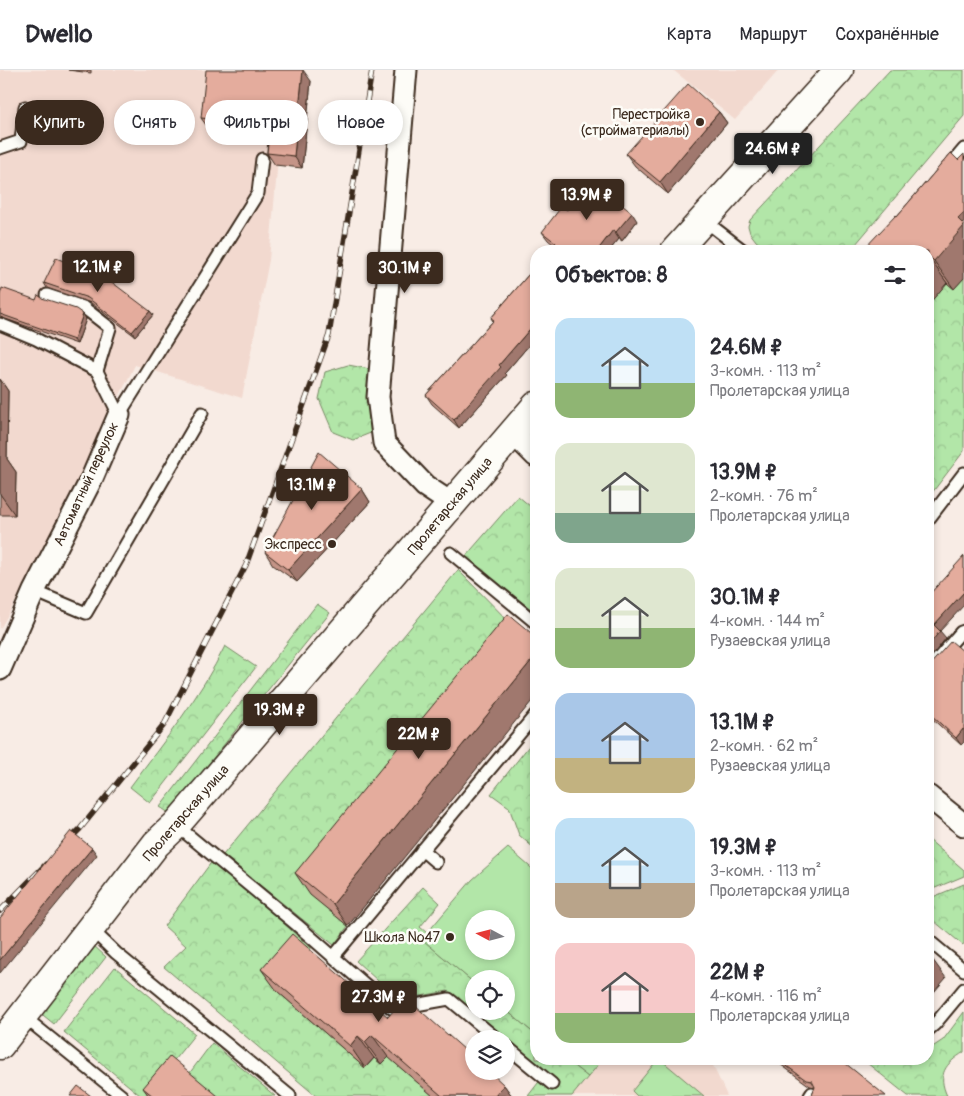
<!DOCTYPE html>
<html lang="ru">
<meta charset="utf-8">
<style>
:root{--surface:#fff;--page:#f2f2f3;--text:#2b2b33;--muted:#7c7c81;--line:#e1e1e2;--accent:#3b2a1e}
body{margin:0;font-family:Pangolin,sans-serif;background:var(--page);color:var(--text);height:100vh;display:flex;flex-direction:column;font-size:19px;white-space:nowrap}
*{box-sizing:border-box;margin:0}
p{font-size:16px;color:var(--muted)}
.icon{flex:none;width:28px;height:28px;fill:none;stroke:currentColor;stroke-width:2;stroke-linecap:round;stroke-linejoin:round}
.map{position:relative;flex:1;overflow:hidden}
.panel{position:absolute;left:530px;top:175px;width:404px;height:820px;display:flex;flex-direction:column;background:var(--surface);border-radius:20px;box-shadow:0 2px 8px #0003}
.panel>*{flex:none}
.banner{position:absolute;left:15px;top:30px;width:440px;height:45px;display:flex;gap:10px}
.needle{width:32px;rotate:277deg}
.controls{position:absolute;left:465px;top:840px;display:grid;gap:10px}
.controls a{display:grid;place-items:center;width:50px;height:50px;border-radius:50%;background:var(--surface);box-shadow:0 2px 8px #0003;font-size:25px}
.price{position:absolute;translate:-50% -42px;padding:0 11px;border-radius:5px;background:var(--accent);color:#fff;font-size:16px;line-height:32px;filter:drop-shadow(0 1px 2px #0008)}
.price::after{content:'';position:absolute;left:50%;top:30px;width:15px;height:11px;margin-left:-8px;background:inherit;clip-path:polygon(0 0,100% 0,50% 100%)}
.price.selected{background:#222;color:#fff}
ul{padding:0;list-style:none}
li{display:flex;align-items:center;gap:15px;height:125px;padding:0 25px}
li span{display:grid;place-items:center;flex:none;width:140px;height:100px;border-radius:15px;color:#555}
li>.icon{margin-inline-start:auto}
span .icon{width:60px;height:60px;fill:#fffc;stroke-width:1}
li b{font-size:21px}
h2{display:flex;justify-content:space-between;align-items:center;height:60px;padding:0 25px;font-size:21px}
.tag{padding:0 18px;border-radius:22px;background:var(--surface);box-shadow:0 2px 8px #0003;font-size:18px;line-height:45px}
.tag.selected{background:var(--accent);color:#fff}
header{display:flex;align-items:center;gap:30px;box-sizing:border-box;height:70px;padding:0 25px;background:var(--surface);border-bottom:1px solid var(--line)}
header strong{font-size:24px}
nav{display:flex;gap:28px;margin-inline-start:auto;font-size:18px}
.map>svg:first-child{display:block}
</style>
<header>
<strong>Dwello</strong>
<nav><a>Карта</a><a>Маршрут</a><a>Сохранённые</a></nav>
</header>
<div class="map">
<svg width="964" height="1026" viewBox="0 0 964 1026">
<defs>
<pattern id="forest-crowns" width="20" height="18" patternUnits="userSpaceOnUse" patternTransform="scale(1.25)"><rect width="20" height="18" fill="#b2e6a8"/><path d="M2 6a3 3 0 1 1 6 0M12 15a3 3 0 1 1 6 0" fill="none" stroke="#9ac590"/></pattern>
</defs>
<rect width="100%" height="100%" fill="#f8ece5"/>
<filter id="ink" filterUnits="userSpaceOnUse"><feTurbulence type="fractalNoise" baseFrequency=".02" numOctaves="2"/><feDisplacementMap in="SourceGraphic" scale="10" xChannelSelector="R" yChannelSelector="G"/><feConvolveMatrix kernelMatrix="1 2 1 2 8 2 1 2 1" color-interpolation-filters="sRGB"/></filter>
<g filter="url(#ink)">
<g fill="#f2d9cf">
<path d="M0,0h286l-17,190 -27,138 -107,-33 -26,52 -59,123 -50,89z"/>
<path d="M673,0h106l-44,50z"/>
<path d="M565,989h145l17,37h-155l15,-19z"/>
</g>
<g fill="url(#forest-crowns)" stroke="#768863">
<path d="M890,0h74v46l-114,135h-82l-12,-10 -6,-8 -2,-7 2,-6z"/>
<path d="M964,208v173l-36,47v-193l19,-22 7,6z"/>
<path d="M348,295l22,4 8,61 -25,10 -20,-8 -14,-33 6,-27z"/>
<path d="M518,426l18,15v102l-71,-56z"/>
<path d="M458,500l65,66 -212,259 37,31 -14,19 -111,-90z"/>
<path d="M317,534l13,9 -161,200 -9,-6z"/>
<path d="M225,576l31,21 -106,136 -20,-16c34,-46 70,-90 95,-141z"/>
<path d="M536,667v113l-17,-15 -10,-28 -18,-13z"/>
<path d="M928,769l36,31v6l-36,15z"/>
<path d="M213,790l98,88 -3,8 -31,35 88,77 9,-10 7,6 7,-7 45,39h-117l-152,-129 22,-21 -22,-20z"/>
<path d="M964,814v59l-1,2 -35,-29v-17z"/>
<path d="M423,817l17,16 -20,24 7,6 -3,8 50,42v28h32v-1l30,25v24h29l23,18 -16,19h-44l17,-22 -39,-33v-2h-2l-56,-48 -49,9 -43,-39z"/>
<path d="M92,874l14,13 -52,67 -16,-13z"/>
<path d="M115,897l80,67 -50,62h-4l-77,-64z"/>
<path d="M964,942v40c-19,12 -27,22 -17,44h-39l-46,-37h66v-9l15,-10z"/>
<path d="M212,973l63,53h-68l-21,-18z"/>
</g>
<g fill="#b2e6a8" stroke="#768863" fill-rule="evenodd">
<path d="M508,778l28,24v163l-30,-25v-31h-32v4l-50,-42 3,-8 45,-53zM474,849h32v32h-32z"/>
<path d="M565,989h38l-15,18z"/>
<path d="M658,989h2l44,37h-67l-5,-5z"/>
</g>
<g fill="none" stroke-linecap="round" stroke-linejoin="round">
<g stroke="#3b2a1e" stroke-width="15">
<g id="service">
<path d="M0,78l21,-7 4,-34"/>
<path d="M947,99l17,-20"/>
<path d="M704,150l40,31"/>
<path d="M47,225l36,12 27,21 -13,43"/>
<path d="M0,254l36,15 61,32 22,44"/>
<path d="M119,345l139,-222 4,-34"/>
<path d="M928,450l36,-47"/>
<path d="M451,483l85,70"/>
<path d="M34,521l52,22 116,-200"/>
<path d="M928,600l33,-38 3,-1"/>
<path d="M176,755l121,100 96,84 56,-10 48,40"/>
<path d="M422,780l14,12"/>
<path d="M91,859l25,24 174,143"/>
<path d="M928,870l36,30"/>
<path d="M334,886l202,-242"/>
<path d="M23,946l99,80"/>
<path d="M928,960l7,-6 29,-35"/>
<path d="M506,976l46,38"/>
<path d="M810,1026l2,-3"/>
</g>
</g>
<g stroke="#3b2a1e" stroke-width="25">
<g id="minor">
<path d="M406,0l-28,327 6,46 41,43 27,18"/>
<path d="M512,362l24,24"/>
<path d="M0,599l34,-78 58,-113 27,-63"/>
<path d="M928,726l36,29"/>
</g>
</g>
<g stroke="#3b2a1e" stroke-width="31">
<g id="secondary">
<path d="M675,181l164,-181"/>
<path d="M0,975l156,-201 20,-19 360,-419"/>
</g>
</g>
<use href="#service" stroke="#fdfcf7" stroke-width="11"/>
<use href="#minor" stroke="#fdfcf7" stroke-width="21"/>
<use href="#secondary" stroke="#fdfcf7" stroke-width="28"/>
<g stroke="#3b2a1e" stroke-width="5.5">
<g id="rail">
<path d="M65,774l15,-15 84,-104 82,-160 83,-230 43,-265"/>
<path d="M0,841l46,-47"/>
</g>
</g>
<use href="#rail" stroke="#fdfcf7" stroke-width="4" stroke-dasharray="11" stroke-linecap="butt"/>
</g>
<g fill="#c49487" stroke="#3b2a1e">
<path d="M68,0h23v3z"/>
<path d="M311,11l-9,87 -27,-3 -8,-12 1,-17 -59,-7 -8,-11z"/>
<path d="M719,42l8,11 -59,71 -33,-28 -9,-12z"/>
<path d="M951,83l3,136 -7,-6 -50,-67z"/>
<path d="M567,140l70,11 -15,20 -3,-2 -10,12h-60l5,-6 -6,-5 -6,-8z"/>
<path d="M536,196v71l-31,36 2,2 -48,53 -27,-24 -6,-9 67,-74 -2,-3z"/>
<path d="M44,213l106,28 3,4 -18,21 -44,-33 -44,-15z"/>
<path d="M0,225l36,5 47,14 3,5 -9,25 -77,-27z"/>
<path d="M0,309l8,12 -1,68 9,13 -1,43h-15z"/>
<path d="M362,419l8,13 -73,80 -24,-17 -8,-13z"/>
<path d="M536,567l-188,289 -38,-31 -15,-22z"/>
<path d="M928,597l33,78 -33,-30z"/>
<path d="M261,899l127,48 116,68 8,11h-79l-45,-39 -7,7 -7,-6 -9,10 -88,-77z"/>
<path d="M773,989h67l-28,35 3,-7 -5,-1z"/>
<path d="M143,1018l75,8h-69z"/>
</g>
<g fill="#a0786e" stroke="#3b2a1e">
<path d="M303,0l8,11 -9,87 -8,-12z"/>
<path d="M719,42l8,11 -59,71 -8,-12z"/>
<path d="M964,142v66l-10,11 -20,-28 24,-42z"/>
<path d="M632,143l5,8 -15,20 -6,-9z"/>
<path d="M613,160l6,9 -10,12h-12z"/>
<path d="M928,186l19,27 -19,22z"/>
<path d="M150,241l3,4 -18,21 -3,-4z"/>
<path d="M83,244l3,5 -9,25 -3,-4z"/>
<path d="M536,252v15l-31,36 2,2 -48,53 -5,-8 45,-55z"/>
<path d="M0,309l8,12 -1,68 9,13 -1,43 -15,-21z"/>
<path d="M362,419l8,13 -73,80 -9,-12z"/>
<path d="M964,522v13l-24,26 6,7 -18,23v-15l6,-21z"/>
<path d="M536,585v41l-188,230 -15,-22z"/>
<path d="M963,659l1,2v11l-3,3 -5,-7z"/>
<path d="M92,778l5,7 -97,118v-13z"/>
<path d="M930,886l16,22 -18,21v-40z"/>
<path d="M372,965l16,22 -7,7 -16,-22z"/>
<path d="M358,966l16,22 -9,10 -15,-22z"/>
<path d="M504,1015l8,11h-17z"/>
</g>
<g fill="#e4ac9d" stroke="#3b2a1e">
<path d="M206,0h97l-9,86 -27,-3 3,-28 -69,-7z"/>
<path d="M688,14l31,28 -59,70 -34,-28z"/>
<path d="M951,83l7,7 6,-6v58l-6,7 6,6v1l-30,35 -6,-6v-4h-66l34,-36 1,1z"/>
<path d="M591,110l41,33 -16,19 -3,-2 -16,21h-48l7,-8 -14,-11 20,-26 5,4z"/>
<path d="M56,188l49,19 45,34 -18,21 -44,-34 -44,-15z"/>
<path d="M536,196v56l-37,43 2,2 -47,53 -28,-25 68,-75 -3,-2z"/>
<path d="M2,218l34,12 2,-5 4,3 34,11 7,5 -9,26 -74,-26v-19z"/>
<path d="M319,382l43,37 -74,81 -23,-18z"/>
<path d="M964,486v36l-30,33 6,6 -12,15v-50z"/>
<path d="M508,544l28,23v18l-203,249 -38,-31z"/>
<path d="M951,571l13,11v78l-1,-1 -7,9 -28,-26v-45z"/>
<path d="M71,761l21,17 -92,112v-42z"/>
<path d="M292,864l96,83 17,-20 69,61v13h15l15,14 -9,11h-53l-70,-61 -7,7 -7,-6 -8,10 -89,-77z"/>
<path d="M928,883l2,3 -2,3z"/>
<path d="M170,986l48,40h-65l-10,-8z"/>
<path d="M777,989h63l46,37h-77l3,-2 3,-7 -3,-6 -6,-1z"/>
<path d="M78,1016l13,10h-21z"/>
</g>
</g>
<g fill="#3b2a1e" stroke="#fdfcf7" stroke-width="2">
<circle cx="700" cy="52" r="5"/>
<circle cx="332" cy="474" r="5"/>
<circle cx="450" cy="867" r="5"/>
</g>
<g text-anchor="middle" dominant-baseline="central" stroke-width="5" stroke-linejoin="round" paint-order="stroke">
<g font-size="14" fill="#3b2a1e" stroke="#fdfcf7" text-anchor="end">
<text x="690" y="44">Перестройка<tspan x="690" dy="16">(стройматериалы)</tspan></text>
<text x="322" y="474">Экспресс</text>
<text x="440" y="867">Школа №47</text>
</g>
<g font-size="14" fill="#3b2a1e" stroke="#fdfcf7">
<text transform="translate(86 414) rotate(-65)">Автоматный переулок</text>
<text transform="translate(450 436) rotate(-50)">Пролетарская улица</text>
<text transform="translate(186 743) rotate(-49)">Пролетарская улица</text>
</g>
</g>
</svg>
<div class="controls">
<a><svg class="needle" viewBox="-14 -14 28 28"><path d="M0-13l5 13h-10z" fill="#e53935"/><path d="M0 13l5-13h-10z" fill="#7c7c81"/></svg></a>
<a><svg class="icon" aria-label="locate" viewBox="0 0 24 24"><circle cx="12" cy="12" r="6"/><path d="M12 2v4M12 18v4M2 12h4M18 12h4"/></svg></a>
<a><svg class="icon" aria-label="layers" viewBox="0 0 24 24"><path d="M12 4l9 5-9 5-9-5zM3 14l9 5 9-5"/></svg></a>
</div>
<b class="price selected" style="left:773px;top:105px">24.6M ₽</b>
<b class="price" style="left:587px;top:151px">13.9M ₽</b>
<b class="price" style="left:98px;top:223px">12.1M ₽</b>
<b class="price" style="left:405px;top:224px">30.1M ₽</b>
<b class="price" style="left:312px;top:441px">13.1M ₽</b>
<b class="price" style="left:280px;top:666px">19.3M ₽</b>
<b class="price" style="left:419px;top:690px">22M ₽</b>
<b class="price" style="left:379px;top:953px">27.3M ₽</b>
<div class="banner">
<a class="tag selected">Купить</a>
<a class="tag">Снять</a>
<a class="tag">Фильтры</a>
<a class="tag">Новое</a>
</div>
<section class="panel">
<h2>Объектов: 8<svg class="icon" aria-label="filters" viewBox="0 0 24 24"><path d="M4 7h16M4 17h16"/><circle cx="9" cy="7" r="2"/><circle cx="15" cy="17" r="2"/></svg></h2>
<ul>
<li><span style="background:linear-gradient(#bfe0f5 65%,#8fb573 0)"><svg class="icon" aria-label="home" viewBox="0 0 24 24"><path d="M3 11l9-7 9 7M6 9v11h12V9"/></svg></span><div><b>24.6M ₽</b><p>3-комн. · 113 m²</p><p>Пролетарская улица</p></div></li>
<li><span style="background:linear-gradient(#dfe7d0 70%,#7fa58c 0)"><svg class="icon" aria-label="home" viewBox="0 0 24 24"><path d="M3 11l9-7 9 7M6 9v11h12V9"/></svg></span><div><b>13.9M ₽</b><p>2-комн. · 76 m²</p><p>Пролетарская улица</p></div></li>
<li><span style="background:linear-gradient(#dfe7d0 60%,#8fb573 0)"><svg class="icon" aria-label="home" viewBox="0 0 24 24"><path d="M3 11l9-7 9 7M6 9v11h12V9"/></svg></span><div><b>30.1M ₽</b><p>4-комн. · 144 m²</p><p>Рузаевская улица</p></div></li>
<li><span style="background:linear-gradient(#a9c7e8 65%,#c2b280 0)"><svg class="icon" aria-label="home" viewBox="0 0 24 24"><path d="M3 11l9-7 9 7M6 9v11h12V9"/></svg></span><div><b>13.1M ₽</b><p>2-комн. · 62 m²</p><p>Рузаевская улица</p></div></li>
<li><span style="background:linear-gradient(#bfe0f5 65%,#b9a48a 0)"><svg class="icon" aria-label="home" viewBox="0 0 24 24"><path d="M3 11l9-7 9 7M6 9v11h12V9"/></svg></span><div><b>19.3M ₽</b><p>3-комн. · 113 m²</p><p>Пролетарская улица</p></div></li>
<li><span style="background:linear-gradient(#f6c9c9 70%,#8fb573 0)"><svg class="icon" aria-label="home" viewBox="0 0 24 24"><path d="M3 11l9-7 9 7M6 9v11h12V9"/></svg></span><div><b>22M ₽</b><p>4-комн. · 116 m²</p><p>Пролетарская улица</p></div></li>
</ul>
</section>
</div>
